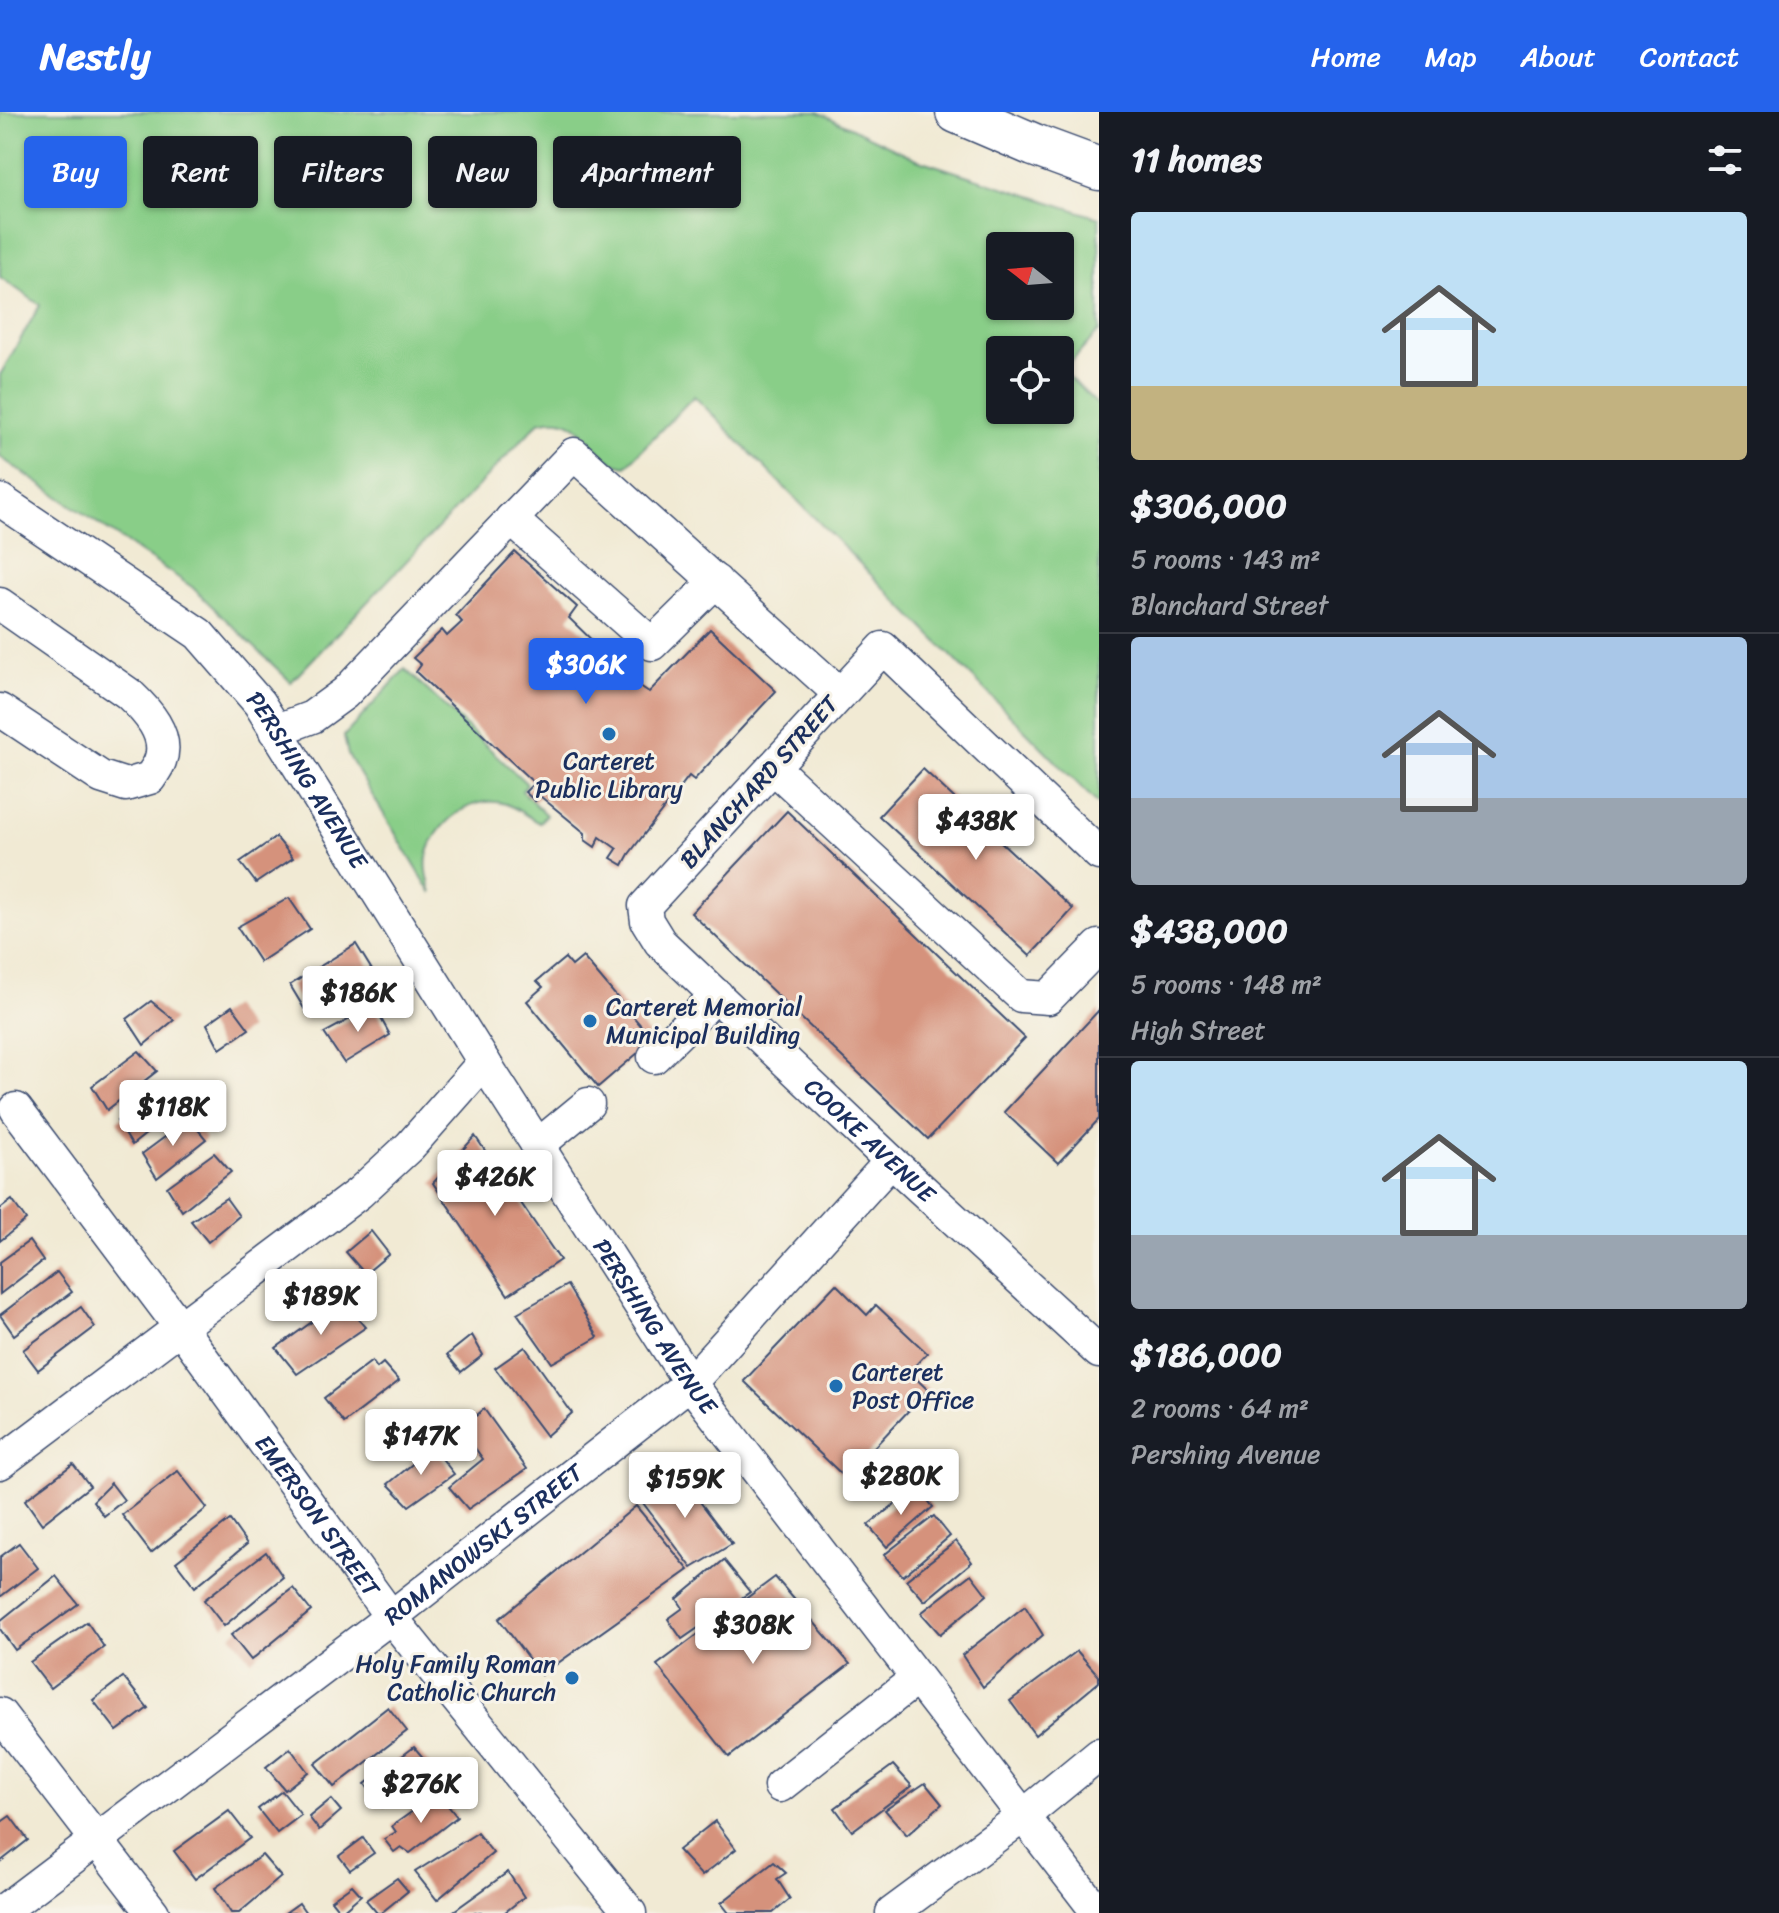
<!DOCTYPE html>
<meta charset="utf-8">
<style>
:root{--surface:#171b24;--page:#20242c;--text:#f1f3f6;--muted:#9ea1a6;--line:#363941;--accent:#2563eb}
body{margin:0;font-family:Sriracha,sans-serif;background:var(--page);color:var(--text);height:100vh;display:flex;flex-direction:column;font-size:30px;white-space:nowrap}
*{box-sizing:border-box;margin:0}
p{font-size:26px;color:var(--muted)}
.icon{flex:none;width:44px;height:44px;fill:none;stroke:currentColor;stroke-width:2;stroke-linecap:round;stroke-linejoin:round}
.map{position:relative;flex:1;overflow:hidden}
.panel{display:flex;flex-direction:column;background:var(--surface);width:680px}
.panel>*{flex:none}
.hud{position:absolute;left:24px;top:24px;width:760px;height:72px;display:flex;gap:16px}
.needle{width:52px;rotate:287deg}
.controls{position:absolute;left:986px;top:120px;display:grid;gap:16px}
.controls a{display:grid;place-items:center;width:88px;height:88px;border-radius:8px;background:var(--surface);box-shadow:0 2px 6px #0004;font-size:40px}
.price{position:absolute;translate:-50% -68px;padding:0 18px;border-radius:8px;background:#fff;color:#222;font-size:26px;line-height:52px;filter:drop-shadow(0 2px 4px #0008)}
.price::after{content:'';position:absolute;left:50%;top:48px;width:24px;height:18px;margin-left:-12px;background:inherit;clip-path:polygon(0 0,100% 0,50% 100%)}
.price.active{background:var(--accent);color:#fff}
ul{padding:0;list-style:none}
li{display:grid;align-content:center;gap:16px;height:424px;padding:0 32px}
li+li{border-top:2px solid var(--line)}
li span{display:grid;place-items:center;height:248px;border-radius:8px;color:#555}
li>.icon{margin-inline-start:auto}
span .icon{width:144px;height:144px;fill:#fffc;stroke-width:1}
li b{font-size:34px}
h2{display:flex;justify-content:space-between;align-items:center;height:96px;padding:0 32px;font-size:34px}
.chip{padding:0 28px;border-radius:8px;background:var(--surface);box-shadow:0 2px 6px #0004;font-size:28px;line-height:72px}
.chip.active{background:var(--accent);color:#fff}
header{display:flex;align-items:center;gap:48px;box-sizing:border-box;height:112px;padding:0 40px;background:var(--accent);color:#fff}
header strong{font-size:38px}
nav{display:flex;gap:44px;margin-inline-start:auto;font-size:28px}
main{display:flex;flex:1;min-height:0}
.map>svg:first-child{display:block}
</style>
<header>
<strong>Nestly</strong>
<nav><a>Home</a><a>Map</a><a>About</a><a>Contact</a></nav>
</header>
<main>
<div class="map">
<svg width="1099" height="1801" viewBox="0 0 1099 1801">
<rect width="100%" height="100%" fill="#f7f3e8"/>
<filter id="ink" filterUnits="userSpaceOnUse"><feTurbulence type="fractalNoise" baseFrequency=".0125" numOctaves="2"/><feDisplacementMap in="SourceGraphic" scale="16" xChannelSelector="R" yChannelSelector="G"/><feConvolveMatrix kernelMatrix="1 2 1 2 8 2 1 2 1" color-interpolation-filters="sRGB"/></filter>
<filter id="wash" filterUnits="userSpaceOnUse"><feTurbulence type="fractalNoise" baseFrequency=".006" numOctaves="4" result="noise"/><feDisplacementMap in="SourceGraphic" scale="32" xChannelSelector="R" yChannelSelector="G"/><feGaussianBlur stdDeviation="1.8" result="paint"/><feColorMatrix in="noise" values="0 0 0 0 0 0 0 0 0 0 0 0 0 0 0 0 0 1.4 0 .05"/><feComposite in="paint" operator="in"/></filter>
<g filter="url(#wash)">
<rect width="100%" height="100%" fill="#f1ead4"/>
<g fill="#89ce88" stroke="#527e73" stroke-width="2" fill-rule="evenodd">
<path d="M0,0h818l101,48 180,58v113l-36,40 36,35v399l-405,-409 -68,70c-37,-4 -37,-58 -87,-44l-248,260 -99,-95 -192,-130v-82l40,-70 -40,-28zM1000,134h60v60h-60zM1000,238h60v60h-60z"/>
<path d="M405,557l122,115 -5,7 24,24 -7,8c-11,-6 -22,-15 -33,-19 -35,-11 -72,20 -79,53 -2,12 2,25 5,37l-84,-139 -4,-19z"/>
</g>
<g id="blocks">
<g fill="#d5927c">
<path d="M515,440l62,55 -8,11 68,66 12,8 61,-63 66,62 -82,89 -5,-4 -60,78 -6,11 -12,-7 6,-9 -17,-12 -5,10 -10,-7v-7l-45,-37 -5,5 -10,-9 9,-9 -118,-111 5,-7 -8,-7 29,-28 5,6 15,-14 -6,-7z"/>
<path d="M923,657l150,140 -43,47 -151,-140z"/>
<path d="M787,699l238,227 -97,101 -237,-226z"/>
<path d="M276,725l17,21 -37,25 -16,-21z"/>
<path d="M289,786l21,31 -50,33 -23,-35z"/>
<path d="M356,832l16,26 -64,45 -18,-30z"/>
<path d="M583,845l70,83 -55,47 -71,-86 16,-14 -6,-6 28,-23 7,8z"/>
<path d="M151,889l23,19 -30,25 -17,-26z"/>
<path d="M232,894l17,23 -29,20 -13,-25z"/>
<path d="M374,894l16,29 -46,28 -20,-30z"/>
<path d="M1099,898v109l-41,44 -54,-51z"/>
<path d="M139,939l18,20 -50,39 -15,-24z"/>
<path d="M164,975l17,19 -49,39 -15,-24z"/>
<path d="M189,1007l17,20 -49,39 -15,-24z"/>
<path d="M475,1024l85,124 -52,35 -75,-112z"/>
<path d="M214,1041l17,19 -49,39 -15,-24z"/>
<path d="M226,1086l13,18 -31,26 -17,-21z"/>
<path d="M12,1088l14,20 -26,21v-32z"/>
<path d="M371,1119l18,23 -24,20 -19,-22z"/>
<path d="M29,1129l14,20 -43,33v-32z"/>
<path d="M57,1160l15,20 -58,43 -14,-20z"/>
<path d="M836,1172l31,31 9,-10 51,48 -18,19 19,18 -66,70 8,8 -17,17 -109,-104z"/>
<path d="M567,1173l31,52 -46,26 -35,-50z"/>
<path d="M342,1188l24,27 -69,47 -21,-26z"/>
<path d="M81,1195l14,20 -57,43 -15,-20z"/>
<path d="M472,1223l11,20 -22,17 -14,-17z"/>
<path d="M525,1235l47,66 -26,23 -51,-68z"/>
<path d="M372,1249l5,7 6,-5 16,18 -55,42 -20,-25z"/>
<path d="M484,1297l43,60 -59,40 -19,-22 34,-28 -22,-30z"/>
<path d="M433,1335l21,27 -45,32 -21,-22z"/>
<path d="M73,1352l17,22 -48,38 -17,-24z"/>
<path d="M676,1358l56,74 -40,24 -52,-69z"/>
<path d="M178,1359l29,37 -56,45 -29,-38z"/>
<path d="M111,1371l13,17 -20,16 -11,-15z"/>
<path d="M917,1375l16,20 -46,40 -19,-22z"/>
<path d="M636,1394l53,64 -148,105 -42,-56z"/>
<path d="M934,1404l16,20 -47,40 -19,-21z"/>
<path d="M230,1408l17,24 -52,43 -19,-25z"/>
<path d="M956,1429l16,21 -47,39 -19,-21z"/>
<path d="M19,1431l19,25 -38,29v-40z"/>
<path d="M266,1440l17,25 -59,49 -20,-26z"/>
<path d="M724,1448l26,32 -68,47 -14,-20 15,-11 -6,-9z"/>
<path d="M971,1462l16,21 -47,39 -19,-21z"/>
<path d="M56,1464l22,28 -63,46 -15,-21v-8z"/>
<path d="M775,1465l75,87 -121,93 -72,-92z"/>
<path d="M293,1476l18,23 -60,49 -20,-25z"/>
<path d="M1025,1494l18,29 -60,52 -21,-32z"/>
<path d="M87,1510l17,25 -54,41 -20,-26z"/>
<path d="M1077,1539l22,25v6l-64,53 -25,-34z"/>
<path d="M123,1565l25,31 -31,23 -24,-31z"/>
<path d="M388,1595l19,24 -73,56 -19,-23z"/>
<path d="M414,1635l19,22 -50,38 -18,-23z"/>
<path d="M290,1636l18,24 -23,18 -19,-23z"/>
<path d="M893,1653l19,21 -60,45 -17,-23z"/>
<path d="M925,1671l17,21 -35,31 -22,-25z"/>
<path d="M282,1679l19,24 -24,18 -19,-24z"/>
<path d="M438,1681l19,24 -47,36 -9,-6 -7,5 -10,-13 12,-7 -4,-6z"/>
<path d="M331,1687l10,12 -22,19 -10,-13z"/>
<path d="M229,1699l21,27 -55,41 -21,-28z"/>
<path d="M10,1704l18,24 -28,22v-39z"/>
<path d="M715,1709l21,28 -34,27 -24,-26z"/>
<path d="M477,1721l16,20 -56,47 -22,-28z"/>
<path d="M363,1726l11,15 -24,17 -11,-14z"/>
<path d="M262,1743l19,22 -42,36h-8l-16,-25z"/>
<path d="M774,1750l12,11 -9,6 13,20 -17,14h-44l-8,-10z"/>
<path d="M508,1760l16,25 -20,16h-53z"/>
<path d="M397,1766l11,13 -27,22h-4l-11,-13z"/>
<path d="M352,1773l9,10 -20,17 -10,-12z"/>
<path d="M299,1791l7,10h-21z"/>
</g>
</g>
</g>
<g filter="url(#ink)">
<use href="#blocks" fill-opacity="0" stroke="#3b4b70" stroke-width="2"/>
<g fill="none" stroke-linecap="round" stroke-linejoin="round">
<g stroke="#3b4b70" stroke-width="35">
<g id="minor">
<path id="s1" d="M0,388l199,134 60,69 225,359 206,321 408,530"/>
<path d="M511,407l141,125 64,-63"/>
<path d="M0,492l129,90c17,16 41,41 31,67 -2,6 -7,12 -10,17l-24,7 -25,-8 -101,-67"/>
<path d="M275,619l37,-14 33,-24 229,-239 266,240"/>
<path d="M773,655l248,229 27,2 51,-52"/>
<path id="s2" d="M1099,742l-216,-206 -238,258 2,15 13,21 231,219 208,191"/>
<path d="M654,945l63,-62"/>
<path id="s3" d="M16,997l164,218 211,290 239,296"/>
<path d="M537,1034l51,-42"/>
<path d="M0,1351l359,-270 51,-47 74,-84"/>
<path d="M0,1602l153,199"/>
<path d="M780,1674l136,-107"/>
<path id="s4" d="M0,1801l391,-296 299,-234 201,-222"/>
<path d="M892,1801l130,-96 77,-63"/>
</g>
</g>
<g stroke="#3b4b70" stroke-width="45">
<path id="major" d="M957,0l77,33 65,24"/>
</g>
<use href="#minor" stroke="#fff" stroke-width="32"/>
<use href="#major" stroke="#fff" stroke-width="42"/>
</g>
</g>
<g fill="#1f6fb2" stroke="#f7f3e8" stroke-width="3">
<circle cx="609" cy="622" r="8"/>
<circle cx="590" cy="909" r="8"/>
<circle cx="836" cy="1274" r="8"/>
<circle cx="572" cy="1566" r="8"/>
</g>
<g text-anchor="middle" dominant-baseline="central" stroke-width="6" stroke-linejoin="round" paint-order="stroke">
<g font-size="24" fill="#1b2f5e" stroke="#f7f3e8" text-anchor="start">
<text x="609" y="649" text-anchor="middle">Carteret<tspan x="609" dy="28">Public Library</tspan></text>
<text x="606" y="895">Carteret Memorial<tspan x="606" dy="28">Municipal Building</tspan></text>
<text x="852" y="1260">Carteret<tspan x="852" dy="28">Post Office</tspan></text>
<text x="556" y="1552" text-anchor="end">Holy Family Roman<tspan x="556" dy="28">Catholic Church</tspan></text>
</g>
<g font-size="24" fill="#1b2f5e" stroke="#f7f3e8">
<text stroke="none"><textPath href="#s1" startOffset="422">PERSHING AVENUE</textPath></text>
<text transform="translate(759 670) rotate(-48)">BLANCHARD STREET</text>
<text stroke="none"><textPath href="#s2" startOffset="978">COOKE AVENUE</textPath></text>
<text stroke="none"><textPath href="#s1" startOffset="1070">PERSHING AVENUE</textPath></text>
<text stroke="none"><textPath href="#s3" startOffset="506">EMERSON STREET</textPath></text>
<text stroke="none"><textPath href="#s4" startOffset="608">ROMANOWSKI STREET</textPath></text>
</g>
</g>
</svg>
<div class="controls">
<a><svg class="needle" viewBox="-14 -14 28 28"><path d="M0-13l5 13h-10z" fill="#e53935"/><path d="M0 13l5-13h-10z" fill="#9ea1a6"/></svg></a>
<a><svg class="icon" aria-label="locate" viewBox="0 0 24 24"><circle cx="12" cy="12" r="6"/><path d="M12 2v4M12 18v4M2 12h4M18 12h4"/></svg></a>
</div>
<b class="price active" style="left:586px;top:594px">$306K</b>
<b class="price" style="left:976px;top:750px">$438K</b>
<b class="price" style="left:358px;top:922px">$186K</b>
<b class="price" style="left:173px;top:1036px">$118K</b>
<b class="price" style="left:495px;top:1106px">$426K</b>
<b class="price" style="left:321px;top:1225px">$189K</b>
<b class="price" style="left:421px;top:1365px">$147K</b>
<b class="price" style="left:901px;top:1405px">$280K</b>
<b class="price" style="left:685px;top:1408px">$159K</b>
<b class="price" style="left:753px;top:1554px">$308K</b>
<b class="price" style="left:421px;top:1713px">$276K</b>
<div class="hud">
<a class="chip active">Buy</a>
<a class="chip">Rent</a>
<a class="chip">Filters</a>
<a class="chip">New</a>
<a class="chip">Apartment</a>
</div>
</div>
<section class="panel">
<h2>11 homes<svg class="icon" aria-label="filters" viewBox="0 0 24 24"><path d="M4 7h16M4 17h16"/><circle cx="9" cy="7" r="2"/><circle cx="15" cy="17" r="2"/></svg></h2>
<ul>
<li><span style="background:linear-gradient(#bfe0f5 70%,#c2b280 0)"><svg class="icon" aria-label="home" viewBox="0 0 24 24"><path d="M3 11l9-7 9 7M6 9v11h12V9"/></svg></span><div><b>$306,000</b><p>5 rooms · 143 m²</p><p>Blanchard Street</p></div></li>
<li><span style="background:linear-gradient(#a9c7e8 65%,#9aa5b1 0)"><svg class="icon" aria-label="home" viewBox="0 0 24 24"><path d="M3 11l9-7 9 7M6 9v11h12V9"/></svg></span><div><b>$438,000</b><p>5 rooms · 148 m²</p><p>High Street</p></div></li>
<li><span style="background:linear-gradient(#bfe0f5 70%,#9aa5b1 0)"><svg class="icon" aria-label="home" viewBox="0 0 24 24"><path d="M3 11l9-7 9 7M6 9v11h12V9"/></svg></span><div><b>$186,000</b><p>2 rooms · 64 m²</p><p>Pershing Avenue</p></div></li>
</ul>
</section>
</main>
